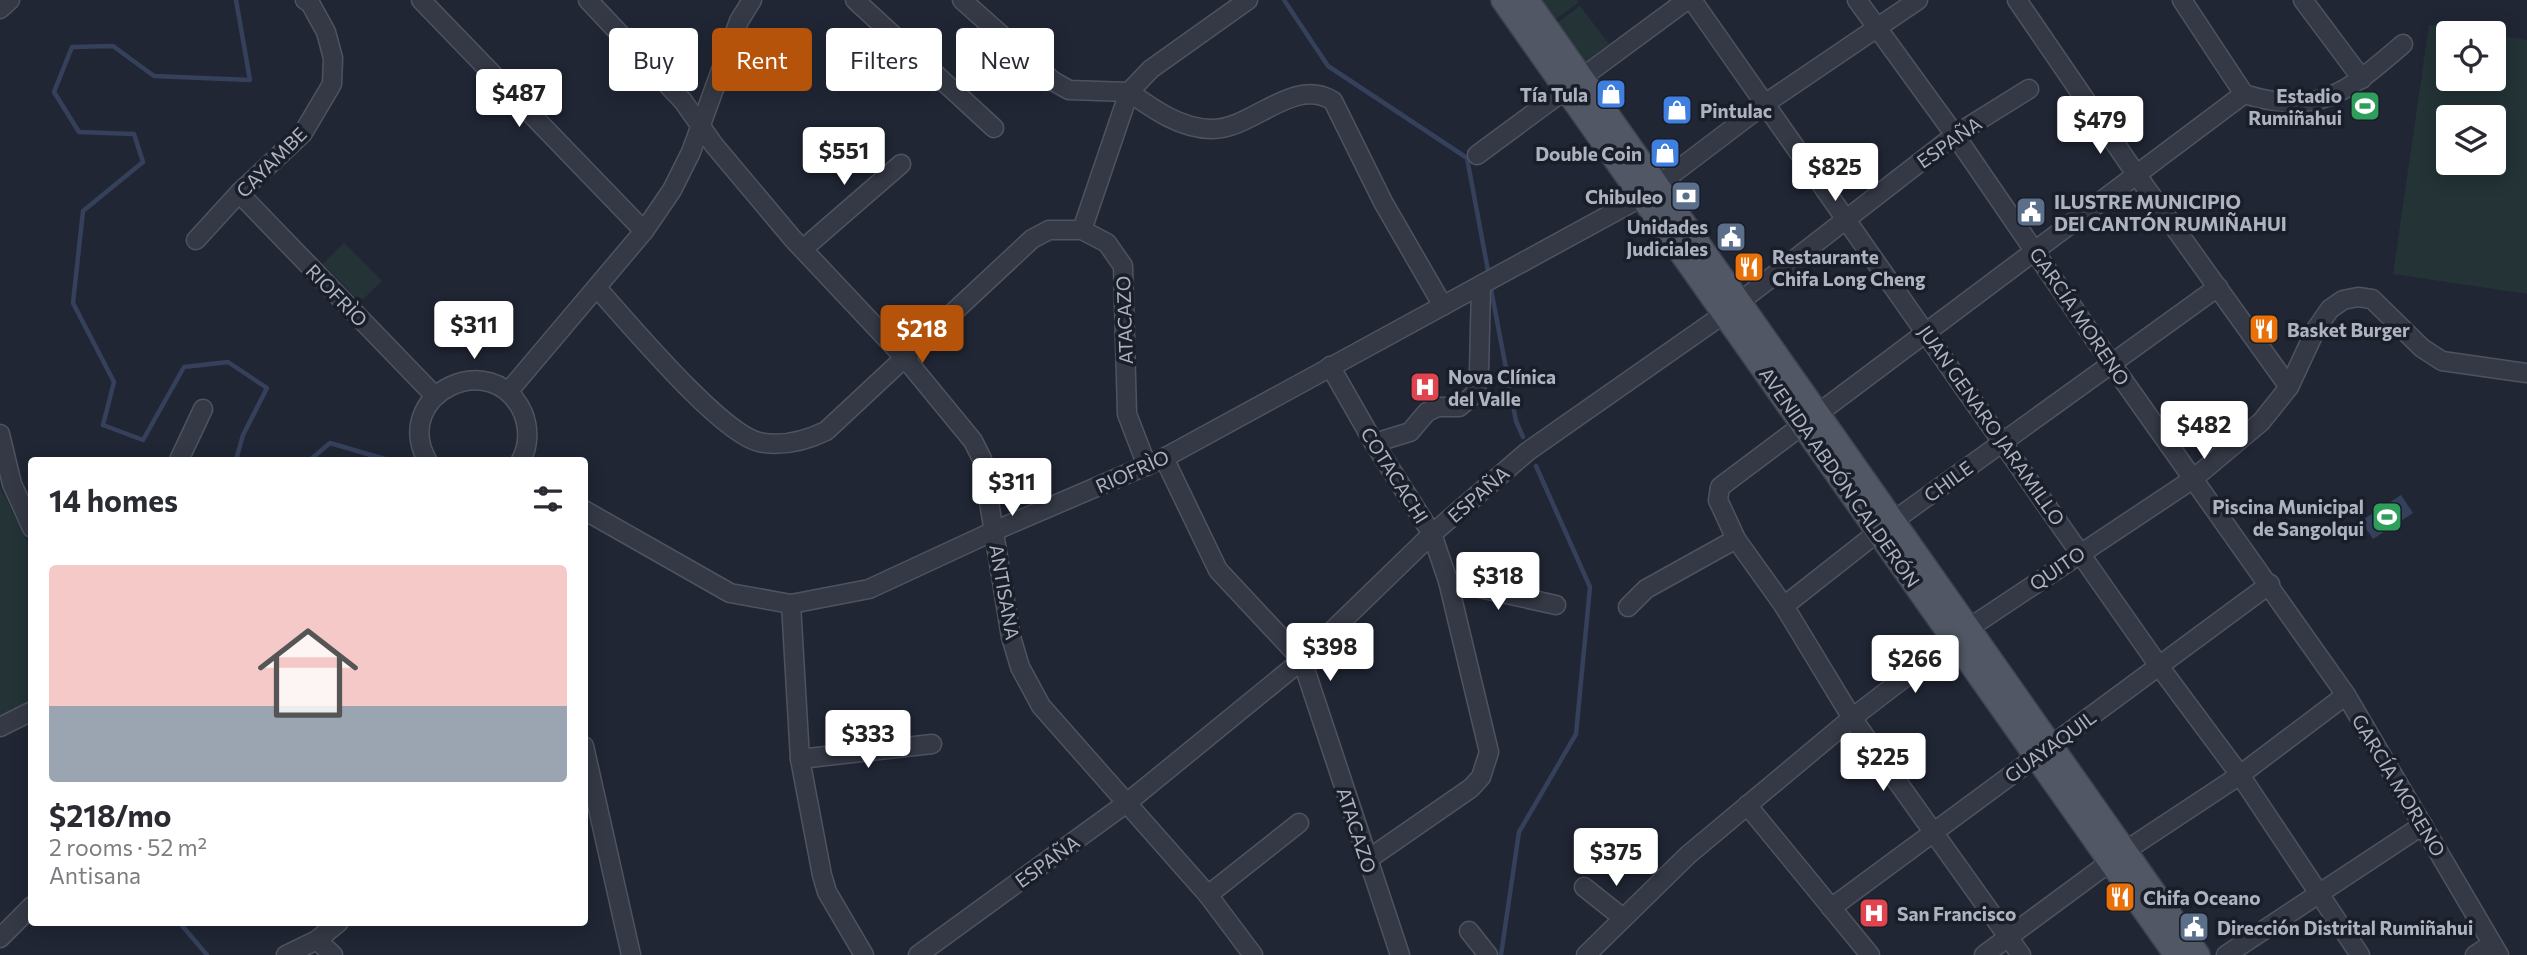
<!DOCTYPE html>
<meta charset="utf-8">
<style>
:root{--surface:#fff;--page:#f2f2f3;--text:#2b2b33;--muted:#7c7c81;--line:#e1e1e2;--accent:#b45309}
body{margin:0;font-family:Commissioner,sans-serif;background:var(--page);color:var(--text);height:100vh;display:flex;flex-direction:column;font-size:26px;white-space:nowrap}
*{box-sizing:border-box;margin:0}
p{font-size:23px;color:var(--muted)}
.icon{flex:none;width:38px;height:38px;fill:none;stroke:currentColor;stroke-width:2;stroke-linecap:round;stroke-linejoin:round}
.map{position:relative;flex:1;overflow:hidden}
.drawer{position:absolute;left:28px;top:457px;width:560px;height:469px;display:flex;flex-direction:column;background:var(--surface);border-radius:7px;box-shadow:0 4px 18px #0003}
.drawer>*{flex:none}
.guide{position:absolute;left:609px;top:28px;width:665px;height:63px;display:flex;gap:14px}
.buttons{position:absolute;left:2436px;top:21px;display:grid;gap:14px}
.buttons a{display:grid;place-items:center;width:70px;height:70px;border-radius:7px;background:var(--surface);box-shadow:0 4px 18px #0003;font-size:35px}
.price{position:absolute;translate:-50% -60px;padding:0 16px;border-radius:7px;background:#fff;color:#222;font-size:23px;line-height:46px;filter:drop-shadow(0 2px 4px #0008)}
.price::after{content:'';position:absolute;left:50%;top:42px;width:21px;height:16px;margin-left:-10px;background:inherit;clip-path:polygon(0 0,100% 0,50% 100%)}
.price.current{background:var(--accent);color:#fff}
ul{padding:0;list-style:none}
li{display:grid;align-content:center;gap:14px;height:371px;padding:0 21px}
li+li{border-top:2px solid var(--line)}
li span{display:grid;place-items:center;height:217px;border-radius:7px;color:#555}
li>.icon{margin-inline-start:auto}
span .icon{width:126px;height:126px;fill:#fffc;stroke-width:1}
li b{font-size:30px}
h2{display:flex;justify-content:space-between;align-items:center;height:84px;padding:0 21px;font-size:30px}
.tag{padding:0 24px;border-radius:7px;background:var(--surface);box-shadow:0 4px 18px #0003;font-size:24px;line-height:63px}
.tag.current{background:var(--accent);color:#fff}
.map>svg:first-child{display:block}
</style>
<div class="map">
<svg width="2527" height="955" viewBox="0 0 2527 955">
<rect width="100%" height="100%" fill="#202634"/>
<g fill="#233336" fill-rule="evenodd">
<path d="M1542,0h35l2,2 -23,17z"/>
<path d="M1580,6l29,38 -23,17 -29,-38z"/>
<path d="M2429,25l55,8h-36v46h46v-44l33,5v254l-134,-20zM2494,117v46h-46v-46z"/>
<path d="M344,243l38,38 -22,21 -37,-38z"/>
<path d="M0,487l31,62v151l-31,15z"/>
</g>
<path fill="#35405b" d="M2401,495l12,18 -40,26 -12,-18z"/>
<g fill="none" stroke-linecap="round" stroke-linejoin="round">
<g stroke="#35405b" stroke-width="4.5">
<path d="M1284,0l44,66 139,92 22,118"/>
<path d="M1490,284l26,137 7,16"/>
<path d="M236,460l7,-25 24,-47 -39,-26 -44,5 -41,73 -40,-15 11,-43 -41,-79 10,-92 60,-49 -9,-28 -55,-2 -25,-40 18,-45 41,-1 41,30 96,4 -14,-80"/>
<path d="M310,460l20,-17 58,17"/>
<path d="M179,922l28,33"/>
<path d="M1501,955l18,-123 57,-98 14,-147 -54,-121"/>
</g>
<g stroke="#4e5360" stroke-width="21">
<g id="minor">
<path d="M421,0l223,231"/>
<path d="M588,0l95,101 31,44 79,94 111,118 69,84 9,18 29,178 9,30 21,39 167,189 45,60"/>
<path d="M855,0l139,128"/>
<path d="M962,0l91,81 16,9 60,2"/>
<path d="M1692,0l467,666 81,109 120,180"/>
<path d="M1857,0l98,135 156,228 235,332 153,260"/>
<path d="M2017,0l119,174 153,213"/>
<path d="M2182,0l62,94"/>
<path d="M2303,0l59,79"/>
<path d="M0,9l10,-9"/>
<path d="M1129,92c24,17 52,37 83,37 41,0 81,-53 121,-28l50,101 60,104"/>
<path d="M2244,94c76,23 103,-2 159,-50"/>
<path d="M1477,155l210,-155"/>
<path d="M239,193l196,203"/>
<path d="M1082,230l47,-138 22,-23 97,-69"/>
<path d="M196,240l43,-47 64,-60 29,-49 1,-26 -7,-26 -16,-29 -5,-3"/>
<path d="M803,249l98,-85"/>
<path d="M597,288c31,34 123,145 162,154 23,5 46,-1 67,-11l206,-192 17,-9h33l25,13 16,23 4,148 20,52"/>
<path d="M1330,366l44,77 58,91 16,47 41,171 -8,25 -10,11 -104,72"/>
<path d="M508,392l136,-161 28,-41 19,-38 48,-131 13,-21"/>
<path d="M0,434l12,50 20,44"/>
<path d="M1374,443l36,-11 17,-20 11,-5h21l16,-13 4,-22 2,-87"/>
<path d="M1164,458l54,112 84,90 98,295"/>
<path d="M179,460l24,-51"/>
<path d="M427,460c-36,-66 66,-115 96,-47 6,15 6,33 -2,47"/>
<path d="M584,510l146,83 61,11 78,-15 125,-58 170,-73 478,-261 124,-94 152,-103"/>
<path d="M1448,581l108,24"/>
<path d="M791,604l9,155 22,116 5,17 37,63"/>
<path d="M1784,606l94,-74 340,-245"/>
<path d="M1628,607l18,-18 90,-50"/>
<path d="M0,727l32,-16"/>
<path d="M584,746l47,209"/>
<path d="M800,759l132,-15"/>
<path d="M1747,805l123,150"/>
<path d="M1584,887l39,31"/>
<path d="M1208,895l91,-72"/>
<path d="M1831,908l439,-324"/>
<path d="M1469,931l19,24"/>
<path d="M0,938l32,-32"/>
<path d="M317,940l16,15"/>
<path d="M286,955l31,-15 22,-18"/>
<path d="M918,955l210,-153 174,-142 130,-126 95,-82 197,-138 231,-179 74,-46"/>
<path d="M1586,955l102,-100 164,-137 117,-90 224,-149 68,-57 28,-35 27,-58 14,-20 13,-9 15,-3 14,2 50,49 20,13 85,12"/>
<path d="M1984,955l141,-104 115,-76 106,-80"/>
<path d="M2021,955l-169,-237 -68,-112 -48,-67 -18,-39 2,-13 524,-393"/>
<path d="M2226,955l197,-130"/>
<path d="M2475,955l17,-11"/>
</g>
</g>
<g stroke="#3d424f" stroke-width="26">
<g id="major">
<path d="M1503,0l673,955"/>
<path d="M1527,0l671,955"/>
</g>
</g>
<use href="#minor" stroke="#343945" stroke-width="18"/>
<use href="#major" stroke="#515765" stroke-width="23"/>
</g>
<defs>
<g id="shop-square" transform="scale(1.575)"><rect x="-9" y="-9" width="18" height="18" rx="4" fill="#3f7fe0" stroke="#191e29"/><path d="M-5-2.5h2.3a2.7 3.5 0 0 1 5.4 0H5L5.5 6h-11ZM-1.5-2.5h3a1.5 2.3 0 0 0-3 0Z" fill="#fff"/></g>
<g id="stadium-square" transform="scale(1.575)"><rect x="-9" y="-9" width="18" height="18" rx="4" fill="#2e9e5b" stroke="#191e29"/><path d="M0-5a6.5 5 0 1 0 0 10a6.5 5 0 1 0 0-10ZM-3.5-1.8h7v3.6h-7Z" fill="#fff"/></g>
<g id="bank-square" transform="scale(1.575)"><rect x="-9" y="-9" width="18" height="18" rx="4" fill="#5c6f8a" stroke="#191e29"/><path d="M-6-4H6V4H-6ZM0-2.3a2.3 2.3 0 1 0 0 4.6a2.3 2.3 0 1 0 0-4.6Z" fill="#fff"/></g>
<g id="civic-square" transform="scale(1.575)"><rect x="-9" y="-9" width="18" height="18" rx="4" fill="#5c6f8a" stroke="#191e29"/><path d="M-.6-6.5H3V-4.5H.6V-3L4-1V1h2V6H-6V1h2V-1L-.6-3ZM-1.2 2.5V6h2.4V2.5Z" fill="#fff"/></g>
<g id="restaurant-square" transform="scale(1.575)"><rect x="-9" y="-9" width="18" height="18" rx="4" fill="#e8710a" stroke="#191e29"/><path d="M-5-6h1v4h1v-4h1v4h1v-4h1v5L-1.5 .5V6h-2V.5L-5-1ZM5-6V6H3V1.5H1.5Q1.5-4 5-6Z" fill="#fff"/></g>
<g id="hospital-square" transform="scale(1.575)"><rect x="-9" y="-9" width="18" height="18" rx="4" fill="#e0444e" stroke="#191e29"/><path d="M-5-5h3v3.5h4V-5h3V5h-3V1.5h-4V5h-3Z" fill="#fff"/></g>
</defs>
<g fill-rule="evenodd">
<use href="#shop-square" x="1611" y="94"/>
<use href="#stadium-square" x="2365" y="106"/>
<use href="#shop-square" x="1677" y="110"/>
<use href="#shop-square" x="1665" y="153"/>
<use href="#bank-square" x="1686" y="196"/>
<use href="#civic-square" x="2031" y="212"/>
<use href="#civic-square" x="1731" y="237"/>
<use href="#restaurant-square" x="1749" y="267"/>
<use href="#restaurant-square" x="2264" y="329"/>
<use href="#hospital-square" x="1425" y="387"/>
<use href="#stadium-square" x="2387" y="517"/>
<use href="#restaurant-square" x="2120" y="897"/>
<use href="#hospital-square" x="1874" y="913"/>
<use href="#civic-square" x="2194" y="927"/>
</g>
<g text-anchor="middle" dominant-baseline="central" stroke-width="7" stroke-linejoin="round" paint-order="stroke">
<g font-size="19" font-weight="bold" fill="#aeb3c2" stroke="#191e29" text-anchor="start">
<text x="1588" y="94" text-anchor="end">Tía Tula</text>
<text x="2342" y="95" text-anchor="end">Estadio<tspan x="2342" dy="22">Rumiñahui</tspan></text>
<text x="1700" y="110">Pintulac</text>
<text x="1642" y="153" text-anchor="end">Double Coin</text>
<text x="1663" y="196" text-anchor="end">Chibuleo</text>
<text x="2054" y="201">ILUSTRE MUNICIPIO<tspan x="2054" dy="22">DEl CANTÓN RUMIÑAHUI</tspan></text>
<text x="1708" y="226" text-anchor="end">Unidades<tspan x="1708" dy="22">Judiciales</tspan></text>
<text x="1772" y="256">Restaurante<tspan x="1772" dy="22">Chifa Long Cheng</tspan></text>
<text x="2287" y="329">Basket Burger</text>
<text x="1448" y="376">Nova Clínica<tspan x="1448" dy="22">del Valle</tspan></text>
<text x="2364" y="506" text-anchor="end">Piscina Municipal<tspan x="2364" dy="22">de Sangolqui</tspan></text>
<text x="2143" y="897">Chifa Oceano</text>
<text x="1897" y="913">San Francisco</text>
<text x="2217" y="927">Dirección Distrital Rumiñahui</text>
</g>
<g font-size="19" fill="#aeb3c2" stroke="#191e29">
<text transform="translate(1949 142) rotate(-35)">ESPAÑA</text>
<text transform="translate(271 162) rotate(-45)">CAYAMBE</text>
<text transform="translate(337 295) rotate(46)">RIOFRÌO</text>
<text transform="translate(2080 316) rotate(56)">GARCÍA MORENO</text>
<text transform="translate(1124 320) rotate(-92)">ATACAZO</text>
<text transform="translate(1992 425) rotate(55)">JUAN GENARO JARAMILLO</text>
<text transform="translate(1132 471) rotate(-24)">RIOFRÌO</text>
<text transform="translate(1395 475) rotate(58)">COTACACHI</text>
<text transform="translate(1840 477) rotate(55)">AVENIDA ABDÓN CALDERÓN</text>
<text transform="translate(1948 481) rotate(-36)">CHILE</text>
<text transform="translate(1478 494) rotate(-41)">ESPAÑA</text>
<text transform="translate(2057 568) rotate(-34)">QUITO</text>
<text transform="translate(1005 592) rotate(80)">ANTISANA</text>
<text transform="translate(2050 746) rotate(-36)">GUAYAQUIL</text>
<text transform="translate(2399 785) rotate(59)">GARCÍA MORENO</text>
<text transform="translate(1357 830) rotate(72)">ATACAZO</text>
<text transform="translate(1047 861) rotate(-36)">ESPAÑA</text>
</g>
</g>
</svg>
<div class="buttons">
<a><svg class="icon" aria-label="locate" viewBox="0 0 24 24"><circle cx="12" cy="12" r="6"/><path d="M12 2v4M12 18v4M2 12h4M18 12h4"/></svg></a>
<a><svg class="icon" aria-label="layers" viewBox="0 0 24 24"><path d="M12 4l9 5-9 5-9-5zM3 14l9 5 9-5"/></svg></a>
</div>
<b class="price" style="left:519px;top:129px">$487</b>
<b class="price" style="left:2100px;top:156px">$479</b>
<b class="price" style="left:844px;top:187px">$551</b>
<b class="price" style="left:1835px;top:203px">$825</b>
<b class="price" style="left:474px;top:361px">$311</b>
<b class="price current" style="left:922px;top:365px">$218</b>
<b class="price" style="left:2204px;top:461px">$482</b>
<b class="price" style="left:1012px;top:518px">$311</b>
<b class="price" style="left:1498px;top:612px">$318</b>
<b class="price" style="left:1330px;top:683px">$398</b>
<b class="price" style="left:1915px;top:695px">$266</b>
<b class="price" style="left:868px;top:770px">$333</b>
<b class="price" style="left:1883px;top:793px">$225</b>
<b class="price" style="left:1616px;top:888px">$375</b>
<div class="guide">
<a class="tag">Buy</a>
<a class="tag current">Rent</a>
<a class="tag">Filters</a>
<a class="tag">New</a>
</div>
<section class="drawer">
<h2>14 homes<svg class="icon" aria-label="filters" viewBox="0 0 24 24"><path d="M4 7h16M4 17h16"/><circle cx="9" cy="7" r="2"/><circle cx="15" cy="17" r="2"/></svg></h2>
<ul>
<li><span style="background:linear-gradient(#f6c9c9 65%,#9aa5b1 0)"><svg class="icon" aria-label="home" viewBox="0 0 24 24"><path d="M3 11l9-7 9 7M6 9v11h12V9"/></svg></span><div><b>$218/mo</b><p>2 rooms · 52 m²</p><p>Antisana</p></div></li>
</ul>
</section>
</div>
